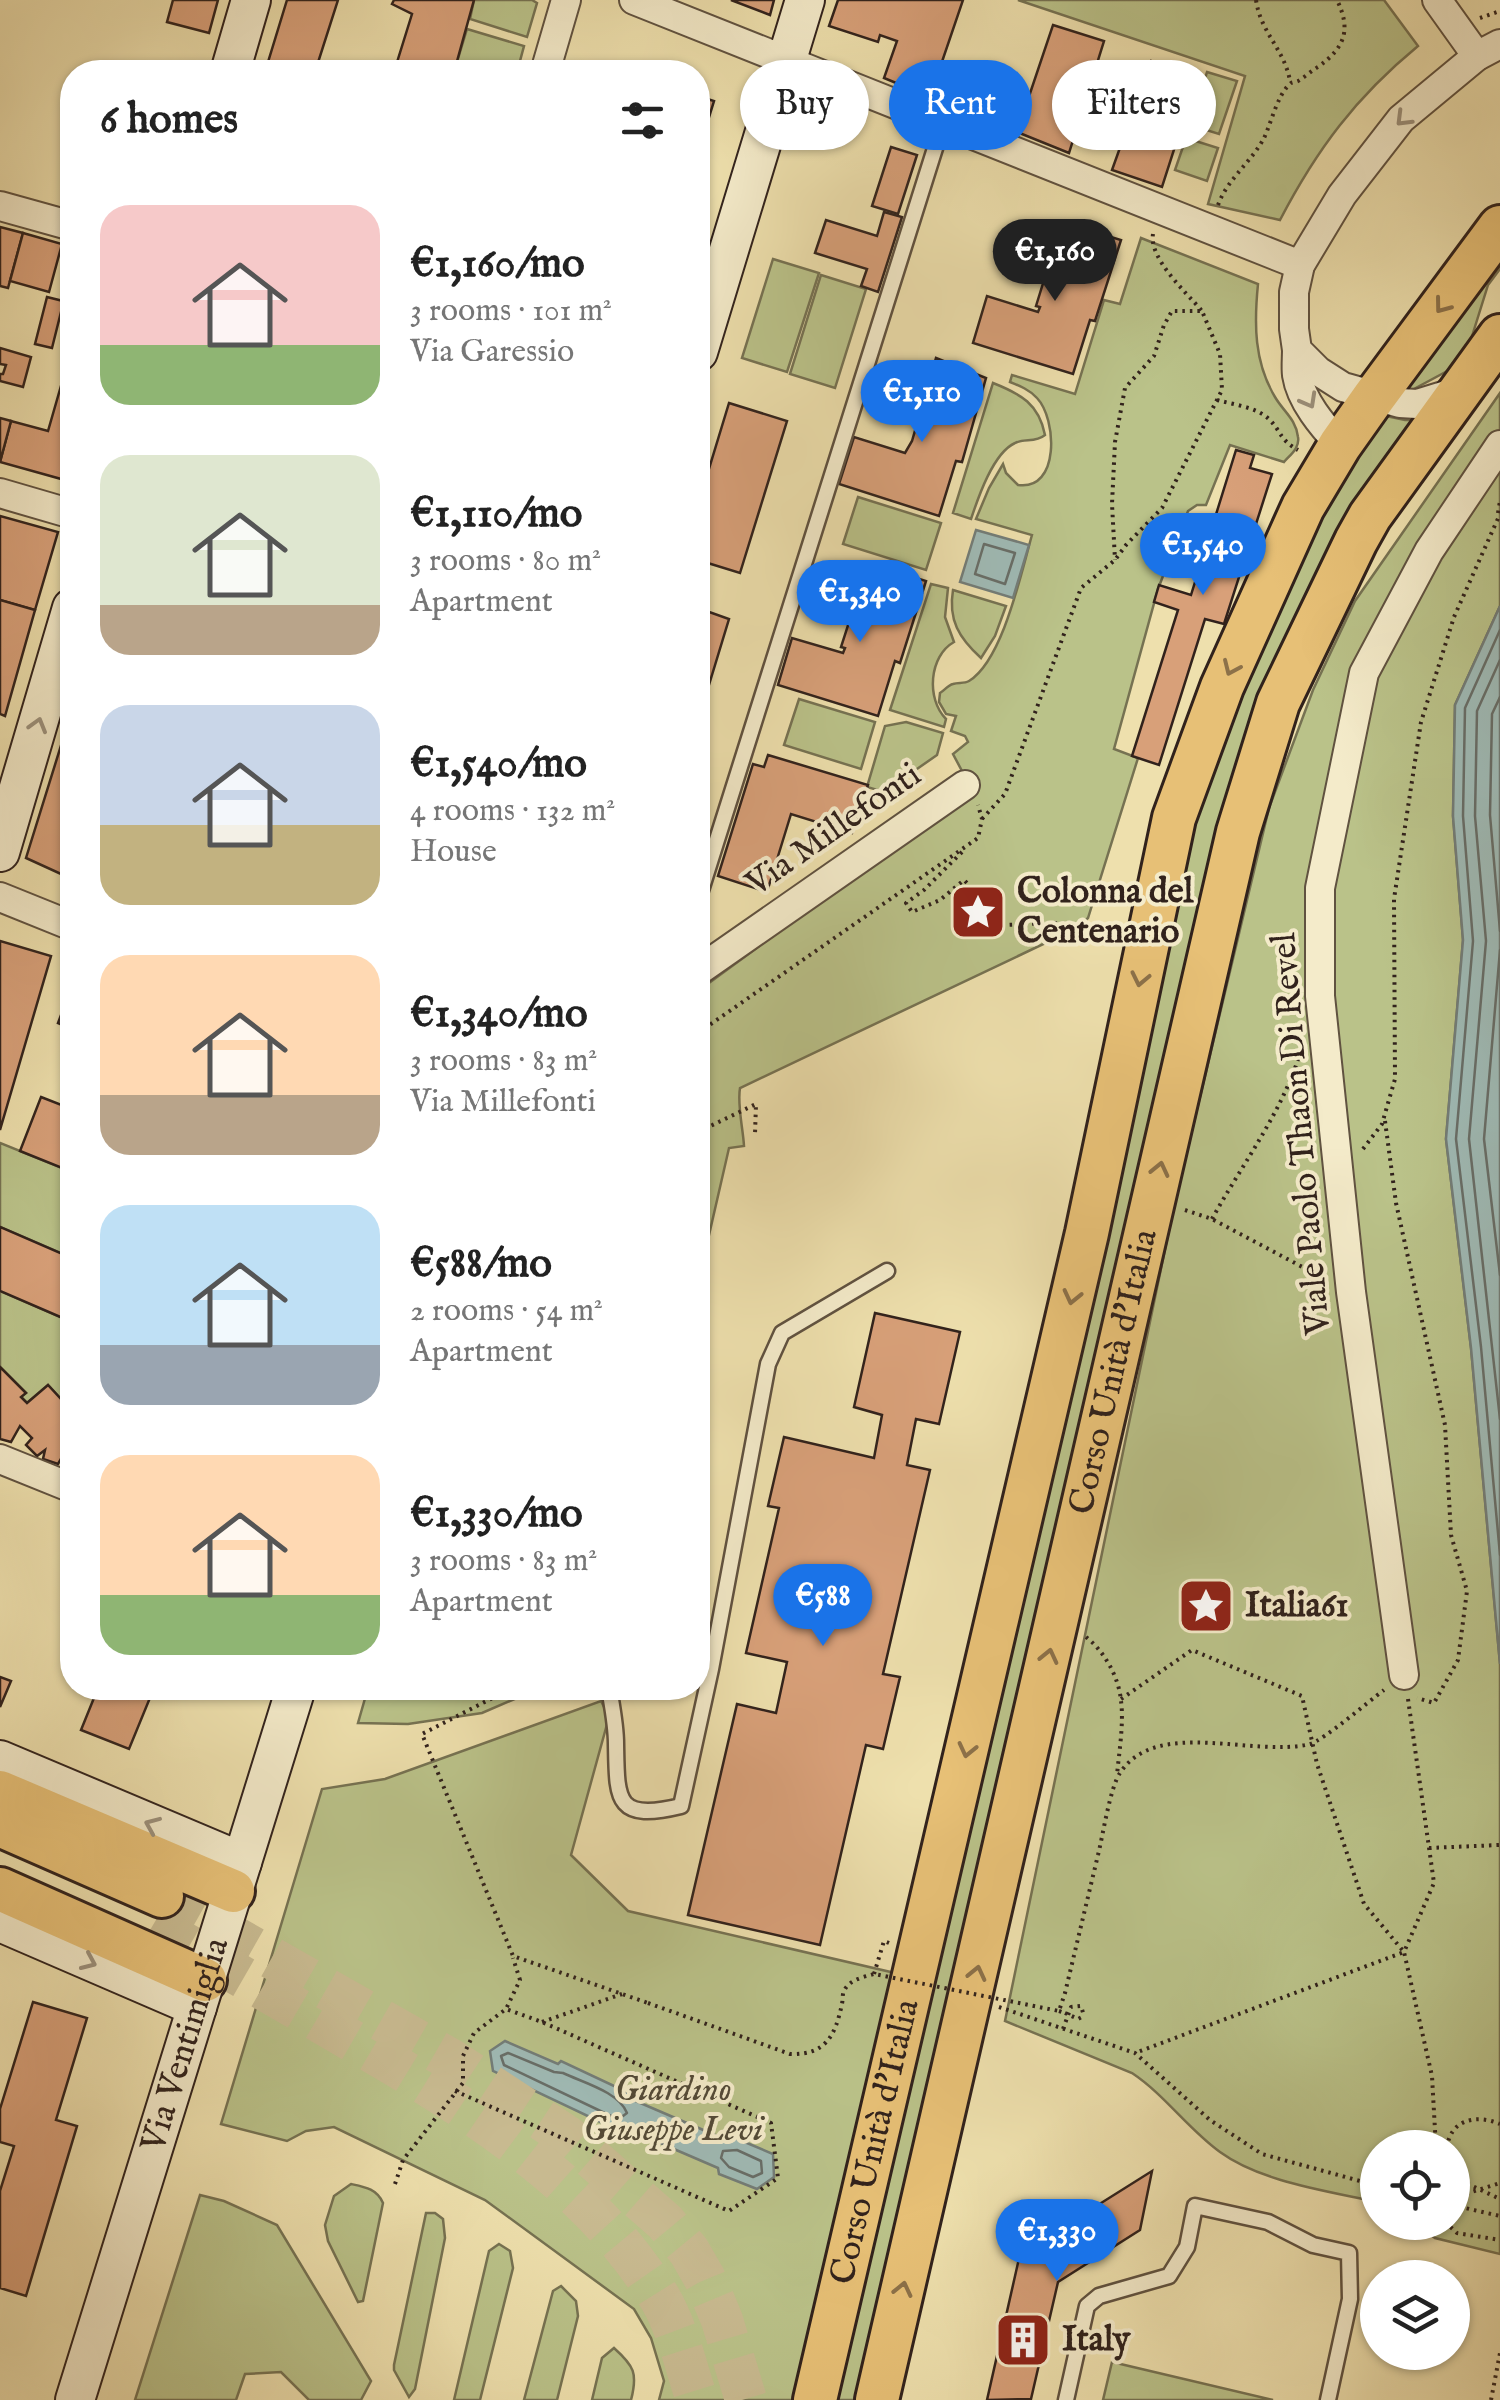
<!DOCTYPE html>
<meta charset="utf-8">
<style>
:root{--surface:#fff;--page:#f2f2f2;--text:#222;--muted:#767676;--accent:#1a73e8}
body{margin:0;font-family:"IM FELL English",serif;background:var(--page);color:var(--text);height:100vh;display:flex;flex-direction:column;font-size:38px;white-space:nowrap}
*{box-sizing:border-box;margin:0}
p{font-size:32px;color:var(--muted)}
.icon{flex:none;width:55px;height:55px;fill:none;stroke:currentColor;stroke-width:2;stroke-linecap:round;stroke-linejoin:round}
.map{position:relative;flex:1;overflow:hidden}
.side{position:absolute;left:60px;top:60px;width:650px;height:1640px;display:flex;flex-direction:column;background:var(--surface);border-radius:40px;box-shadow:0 2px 8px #0004}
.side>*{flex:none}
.guide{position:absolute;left:740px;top:60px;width:610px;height:90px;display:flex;gap:20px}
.buttons{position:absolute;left:1360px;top:2130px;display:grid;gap:20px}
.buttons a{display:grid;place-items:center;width:110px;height:110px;border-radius:50%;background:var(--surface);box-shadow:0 2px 8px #0004;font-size:50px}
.price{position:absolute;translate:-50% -85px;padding:0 22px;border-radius:35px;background:var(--accent);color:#fff;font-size:32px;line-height:65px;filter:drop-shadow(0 2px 5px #0008)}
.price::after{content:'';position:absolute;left:50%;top:60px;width:30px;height:22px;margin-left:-15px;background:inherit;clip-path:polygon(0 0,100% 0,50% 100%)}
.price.selected{background:#222;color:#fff}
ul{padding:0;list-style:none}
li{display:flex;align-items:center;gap:30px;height:250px;padding:0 40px}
li span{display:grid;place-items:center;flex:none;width:280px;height:200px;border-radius:30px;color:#555}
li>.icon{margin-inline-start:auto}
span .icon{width:120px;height:120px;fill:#fffc;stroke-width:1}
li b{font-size:42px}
h2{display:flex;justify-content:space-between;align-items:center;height:120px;padding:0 40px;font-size:42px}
.chip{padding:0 35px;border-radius:45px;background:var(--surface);box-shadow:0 2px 8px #0004;font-size:35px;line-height:90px}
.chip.selected{background:var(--accent);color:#fff}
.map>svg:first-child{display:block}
</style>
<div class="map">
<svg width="1500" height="2400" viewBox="0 0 1500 2400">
<rect width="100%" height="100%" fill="#eee0ad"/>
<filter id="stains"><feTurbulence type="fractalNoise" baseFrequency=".002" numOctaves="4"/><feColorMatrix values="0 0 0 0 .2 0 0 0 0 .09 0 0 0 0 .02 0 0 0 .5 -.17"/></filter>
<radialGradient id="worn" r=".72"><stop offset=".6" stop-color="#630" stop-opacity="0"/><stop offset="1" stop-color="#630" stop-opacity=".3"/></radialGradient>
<g fill="#bac289" stroke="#767252" stroke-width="2.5">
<path d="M474,0h58l5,3 -10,34 -57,-18z"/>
<path d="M1018,0h366l34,46c-62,51 -101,103 -138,174l-72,-16 37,-128z"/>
<path d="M467,29l57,17 -7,26h-63z"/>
<path d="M1207,72l30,9 -18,53 -29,-9z"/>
<path d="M1186,138l32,10 -11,33 -32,-11z"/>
<path d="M1141,238l117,46c-4,40 -4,78 17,113 8,14 21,22 23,40 2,11 -8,18 -14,25l-54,-17 -24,60h-9l-9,6 -30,78 -44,160 24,9 -50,160 -13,11 -335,159c-3,17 3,40 4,58l-15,2 -31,135v-292l274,-201 -19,-36 15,-12 -3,-6 -14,-5 5,-15 -10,-2 -7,-12 1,-9c5,-3 8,-8 13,-9 5,-2 11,0 16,-3 34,-21 52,-108 63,-146l-56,-16 13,-31 14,-24 3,9 12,12c42,6 39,-66 19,-87 -7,-8 -17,-12 -27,-16l2,-7 63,19 29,-94 16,4z"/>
<path d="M1500,252v17l-12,16 -20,64 -17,20 -39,21 -9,-2z"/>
<path d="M773,259l46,14 -32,99 -45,-14z"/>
<path d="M821,275l45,14 -31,99 -45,-14z"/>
<path d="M993,383c28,11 46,21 52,52 -10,8 -20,3 -30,8 -22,10 -37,55 -44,76l-18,-6z"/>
<path d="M1500,393v213l-45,99 -2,111 10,124 -17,199 25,209 29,316v590l-65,-16 -19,-15 36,-1v-74h-74l-1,54c-49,-11 -116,-20 -157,-50 -32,-23 -55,-57 -88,-79l-127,-52 169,-815 95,-398 44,-118 42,-89z"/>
<path d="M1386,416l19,4h17l-118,193 -441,1787h-34l370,-1608 130,-298z"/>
<path d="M858,497l83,26 -15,47 -83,-26z"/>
<path d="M931,584l17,4 -3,29 9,25c-25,14 -28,57 -8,77l-2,8 -54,-17z"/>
<path d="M953,590l53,16 -11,30 -14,22c-22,-20 -33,-38 -28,-68z"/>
<path d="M799,699l76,23 -14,47 -77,-24z"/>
<path d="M906,722l37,11 -6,22 -53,37 -17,-5 18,-61z"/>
<path d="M0,1143l72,29v86l-72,-31z"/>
<path d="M0,1291l72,31v89l-24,-26 -21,18 -6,-6 5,-4 -26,-26z"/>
<path d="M368,1688h172l-58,25 -74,11 -50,-1z"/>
<path d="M601,1701l8,16 -38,138 57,56 267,62 -97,427h-139l5,-19 -13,-43 -17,-29 -149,-109 -151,-73 -28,4 -19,10 -66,-17 101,-335 63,-10z"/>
<path d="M351,2184c14,3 26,5 32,19l-20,98 -5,1 -30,-61 -3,-16 9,-29z"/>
<path d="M200,2195l24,6 53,24 94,156 -10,19h-52l-28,-28 -36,2 -9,26h-101z"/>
<path d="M426,2213h9l8,6 2,19 -30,151 -6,8 -15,-27v-5z"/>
<path d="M499,2244l11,7 3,17 -33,132h-26l35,-149z"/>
<path d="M561,2286l15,15 2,15 -21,84h-33l29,-109z"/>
<path d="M614,2348c20,18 24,25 17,52h-39l10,-42z"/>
<path d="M1112,2362l161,38h-170z"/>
</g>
<g fill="#9fbab5" stroke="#737d78" stroke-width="2.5">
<path d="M976,530l53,15 -16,53 -53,-16z"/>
<path d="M1500,606v1058l-29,-316 -25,-209 17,-199 -10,-124 2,-111z"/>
<path d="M505,2041l53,23 3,-3 68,32 2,6 98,42 6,-3 38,16 1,23 -17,12 -38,-15 -1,-6 -100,-43 -5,3 -120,-57 -3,-20z"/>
</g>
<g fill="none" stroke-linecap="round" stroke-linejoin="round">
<g stroke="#686e68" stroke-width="2.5">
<path d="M984,544l31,9 -10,31 -30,-10z"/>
<path d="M1500,630l-35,78 -2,108 10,125 -17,198 25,208 19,208"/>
<path d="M1500,660l-23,51 -2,105 11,125 -17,198 31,280"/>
<path d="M1500,697l-8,17 -2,101 10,116"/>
<path d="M1500,950l-16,189 16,136"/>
<path d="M508,2053l46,19 9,1c21,10 56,19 64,40l-4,3h-12l-107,-51 -3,-9z"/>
<path d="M737,2150l24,11 1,12 -9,4 -24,-10 -8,-9 2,-7z"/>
</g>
</g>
<g fill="#d8a079" stroke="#31221c" stroke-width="2.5">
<path d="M173,0h45l-9,33 -42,-11z"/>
<path d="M287,0h51l-23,72h-50z"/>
<path d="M394,0h80l-20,72h-60l18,-58 -20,-10z"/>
<path d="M731,0h43l-4,15z"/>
<path d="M838,0h125l-33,97 -46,-19 13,-37 -17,-6 -2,7 -49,-16z"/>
<path d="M1053,25l51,16 -35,112 -52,-21z"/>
<path d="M1151,61l47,14 -36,112 -50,-17z"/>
<path d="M698,96l16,5 -16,52z"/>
<path d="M891,147l26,8 -19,59 -26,-8z"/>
<path d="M884,212l18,5 -24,75 -17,-6 6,-17 -52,-16 11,-33 51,16z"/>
<path d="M1062,222l59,18 -26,81 -5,-1 -17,54 -100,-31 14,-47 51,16 2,-5 -4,-1z"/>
<path d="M0,227l23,6 -15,55 -8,-2z"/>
<path d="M23,233l39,11 -13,48 -39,-11z"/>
<path d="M47,297l20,5 -2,11 -4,-1 -9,36 -17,-4z"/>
<path d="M0,348l31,9 -8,30 -23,-6v-7h3l3,-9 -6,-1z"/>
<path d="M69,358l3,1v123l-72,-20 11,-41 37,10z"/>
<path d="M936,358l50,20 -24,84 -6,-1 -17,55 -100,-32 15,-47 51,16 7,-12z"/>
<path d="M729,403l58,18 -47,152 -42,-13v-55z"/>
<path d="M0,418l11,3 -11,41z"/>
<path d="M1236,450l18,5 -4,13 22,6 -48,150 -19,-5 -46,146 -27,-9 46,-146 -24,-8 5,-17 32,10z"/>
<path d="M0,516l58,16 -23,78 -35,-10z"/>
<path d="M868,563l58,18 -26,82 -5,-2 -17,55 -100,-31 14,-47 51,15 2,-5 -4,-1z"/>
<path d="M0,600l35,10 -30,106 -5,-2z"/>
<path d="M698,608l31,11 -31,102z"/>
<path d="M68,723l4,1v155l-46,-21z"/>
<path d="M768,755l100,30 -16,48 -61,-19 -24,78 -49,-16 35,-112 11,3z"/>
<path d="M0,941l51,15 -51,174z"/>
<path d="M72,986v43l-14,-6z"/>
<path d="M41,1097l31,12v63l-52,-21z"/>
<path d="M0,1227l72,31v64l-72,-31z"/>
<path d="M875,1313l85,19 -21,92 -23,-5 -9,46 23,5 -47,204 17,3 -17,72 -17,-4 -46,200 -132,-30 49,-211 39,9 11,-51 -41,-9 33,-145 -11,-2 16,-69 90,21 8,-43 -28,-8z"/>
<path d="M0,1367l26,26 -5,4 6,6 21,-18 24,26 -3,5 3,3v30l-3,-4 -11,19 -15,-5 2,-9 -8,6 -11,-11 6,-7 -12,-12 -9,16 -11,-3z"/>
<path d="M0,1677l11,4 -11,26z"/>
<path d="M98,1688h56l-25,61 -48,-19z"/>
<path d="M33,2002l54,16 -31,102 21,6 -51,170 -26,-8v-97l14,-45 -14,-4v-33z"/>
<path d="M1152,2171l-12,59 -82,52 -27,117 -44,1 33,-146z"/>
</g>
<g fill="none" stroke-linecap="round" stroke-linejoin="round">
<g stroke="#c8ba90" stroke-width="42" stroke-dasharray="42 21" stroke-linecap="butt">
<path d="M162,1896l288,163 118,78 97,85 24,29 16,28 17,41 24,80"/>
<path d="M153,1925c61,36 123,71 184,107 119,68 252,147 324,268 17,30 25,67 36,100"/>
</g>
<g stroke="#605240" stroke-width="19">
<g id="lane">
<path d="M698,900l245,-777"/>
<path d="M609,1688c3,18 7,37 7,56 1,56 -1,78 65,62l30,-137 57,-305 14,-31 105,-62"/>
<path d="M1066,2400l21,-94 12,-10 70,-20 18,-29 8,-41 73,16 45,23 36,8 1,46 -22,101"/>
</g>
</g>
<g stroke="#605240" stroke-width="32">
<g id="street">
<path d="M634,0l666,265"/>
<path d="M1437,0l40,56"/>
<path d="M545,72l21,-72"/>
<path d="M0,206l72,20"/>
<path d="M1297,350c0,8 -1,17 0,25 4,26 26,51 43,70"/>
<path d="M1459,391l-42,13 -17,-1 -57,-16 -25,-16 -21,-21 -3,-21v-37l6,-27 42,-70 59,-76 76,-63 23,-12"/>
<path d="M0,493l72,21"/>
<path d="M0,897l72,29"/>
<path d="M698,971l267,-186"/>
<path d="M0,1459l72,29"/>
<path d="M1404,1675l-53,-383 -31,-296v-108l44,-215 65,-122 71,-106"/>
</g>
</g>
<g stroke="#31221c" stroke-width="42">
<g id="secondary">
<path d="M230,72l21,-72"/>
<path d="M698,352l107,-352"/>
<path d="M0,852l72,-244"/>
<path d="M0,1760l242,102"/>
<path d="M0,1922l197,85"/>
<path id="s1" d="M75,2400l221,-712"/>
</g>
</g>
<g stroke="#31221c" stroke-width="48">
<g id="primary">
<path d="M0,1792l233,99"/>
<path d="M0,1825l162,71"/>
<path d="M0,1889l205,91"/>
<path id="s2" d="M815,2400l272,-1167 87,-415 48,-131 81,-180 37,-62 34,-48 126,-170"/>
<path id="s3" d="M877,2400l361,-1568 40,-129 78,-162 14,-25 130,-180"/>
</g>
</g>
<g stroke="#31221c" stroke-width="4" stroke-dasharray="2.5 5" stroke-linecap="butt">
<path d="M1256,0c5,34 28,48 34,81"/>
<path d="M1480,18l20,-7"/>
<path d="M1218,205c9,-25 32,-42 45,-65 8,-15 14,-46 28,-57 2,-1 5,-1 7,-2 7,-4 13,-10 20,-14 26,-19 34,-36 19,-67"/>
<path d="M1153,234c-4,25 33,58 49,77"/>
<path d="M1217,400c18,5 40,7 53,20 12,13 10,20 28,30"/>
<path d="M1498,513l2,-12"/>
<path d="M982,819l23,-25 76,-206 34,-28 11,-15 36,-37 60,-118 -2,-36 -18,-43h-30l-8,14 -10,31 -29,32 -10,54 -3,62 3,56"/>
<path d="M962,852l-38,38 -18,13 6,9 28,-12 24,-20 10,10 -10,25 6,9c33,4 65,-3 98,0l17,17"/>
<path d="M698,1033l280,-195 4,-19 -4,-14"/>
<path d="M1385,1121l11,82 49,222 6,110 16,56 -9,69 -24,43 -17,-5"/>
<path d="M698,1132l58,-28 -1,30"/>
<path d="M1363,1149l19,-25 13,-45 -1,-180 27,-177 33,-105 46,-103"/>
<path d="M1185,1210l27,9 113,60"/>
<path d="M1212,1219c29,-53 71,-108 88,-166"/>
<path d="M1086,1637c18,14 33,40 35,64 3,22 -2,52 -4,74"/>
<path d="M512,1688l-90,46 91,222 135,47"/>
<path d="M1121,1699l71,-49 110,46 15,68 47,140 40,48 -269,101"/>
<path d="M1408,1699l26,184 -30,69 28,124 4,72"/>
<path d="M1429,1848l70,-3"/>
<path d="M1098,1855c5,-20 12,-67 22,-82 36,-56 134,-15 190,-29 14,-4 59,-43 74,-54"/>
<path d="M874,1974l10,-33 5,2"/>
<path d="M999,2007l136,46 75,67 52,34 116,32"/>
<path d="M1059,2011l6,2"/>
<path d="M542,2022l80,-28"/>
<path d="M1063,2029l8,-22 10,-1 3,10"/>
<path d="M455,2091l274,120 49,-33 -7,-55 -229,-101 -36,-13"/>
<path d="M1447,2148c3,-29 30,-34 53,-24"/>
<path d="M395,2184l8,-24 60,-77v-27l11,-23 32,-24 14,-29 -7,-22"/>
<path d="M1452,2198l48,-15"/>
<path d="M1452,2205l48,11"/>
<path d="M1445,2222l12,11 43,7"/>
<path d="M1491,2400l9,-47"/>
</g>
<use href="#lane" stroke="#f4ebca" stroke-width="14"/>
<use href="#street" stroke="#f4ebca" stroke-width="28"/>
<use href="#secondary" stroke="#f4ebca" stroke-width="38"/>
<use href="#primary" stroke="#e7c076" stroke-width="42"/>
<g stroke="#31221c" stroke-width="4" stroke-dasharray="2.5 5" stroke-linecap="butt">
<path d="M648,2003l142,51c36,1 45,-18 52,-50 1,-5 0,-11 3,-15 6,-10 19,-12 29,-15l185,37 6,-18 33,-138"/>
<path d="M1065,2013l13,6 6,-3"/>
<path d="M1452,2167l14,16 34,16"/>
</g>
</g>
<defs><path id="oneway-chevron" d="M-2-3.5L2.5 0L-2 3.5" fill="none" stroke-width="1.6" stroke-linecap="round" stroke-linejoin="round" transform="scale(2.5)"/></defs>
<g stroke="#9c917c">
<use href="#oneway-chevron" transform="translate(1403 119) rotate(135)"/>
<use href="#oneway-chevron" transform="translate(1309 401) rotate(61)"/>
<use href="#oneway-chevron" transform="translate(38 725) rotate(-74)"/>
<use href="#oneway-chevron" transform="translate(152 1825) rotate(-157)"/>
<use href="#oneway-chevron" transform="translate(89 1962) rotate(24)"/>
</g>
<g stroke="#8c7149">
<use href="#oneway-chevron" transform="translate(1442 306) rotate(127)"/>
<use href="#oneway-chevron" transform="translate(1231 668) rotate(114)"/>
<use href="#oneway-chevron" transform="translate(1140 979) rotate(102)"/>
<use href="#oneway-chevron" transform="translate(1160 1169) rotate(-77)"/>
<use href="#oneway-chevron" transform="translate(1072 1297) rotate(103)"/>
<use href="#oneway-chevron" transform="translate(1049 1656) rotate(-77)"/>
<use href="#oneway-chevron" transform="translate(967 1750) rotate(103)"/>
<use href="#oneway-chevron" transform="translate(977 1973) rotate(-77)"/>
<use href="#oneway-chevron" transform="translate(903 2289) rotate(-77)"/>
</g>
<defs>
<g id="sight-square" transform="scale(2.875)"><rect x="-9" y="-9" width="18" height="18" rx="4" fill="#8f2418" stroke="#f4ebca"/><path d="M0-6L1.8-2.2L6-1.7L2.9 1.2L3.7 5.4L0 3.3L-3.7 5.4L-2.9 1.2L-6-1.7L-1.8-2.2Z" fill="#fff"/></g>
<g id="building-square" transform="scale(2.875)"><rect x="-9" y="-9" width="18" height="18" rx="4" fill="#8f2418" stroke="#f4ebca"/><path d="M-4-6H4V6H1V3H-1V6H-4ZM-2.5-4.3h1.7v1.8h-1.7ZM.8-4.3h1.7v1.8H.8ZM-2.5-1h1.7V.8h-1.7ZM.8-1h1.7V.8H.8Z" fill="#fff"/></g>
</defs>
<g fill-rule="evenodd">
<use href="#sight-square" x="978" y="912"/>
<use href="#sight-square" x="1206" y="1606"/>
<use href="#building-square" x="1023" y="2340"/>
</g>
<g text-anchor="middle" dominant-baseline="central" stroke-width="8" stroke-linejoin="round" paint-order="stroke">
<g font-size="35" fill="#31221c" stroke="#f4ebca">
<text transform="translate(834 830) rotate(-35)">Via Millefonti</text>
<text transform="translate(1302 1134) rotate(-95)">Viale Paolo Thaon Di Revel</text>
<text stroke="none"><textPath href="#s3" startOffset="1055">Corso Unità d'Italia</textPath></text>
<text stroke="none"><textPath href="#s1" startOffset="372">Via Ventimiglia</textPath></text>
<text stroke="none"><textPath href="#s2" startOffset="265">Corso Unità d'Italia</textPath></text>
</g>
<g font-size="35" font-weight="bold" fill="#31221c" stroke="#f4ebca" text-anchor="start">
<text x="1017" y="892">Colonna del<tspan x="1017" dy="40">Centenario</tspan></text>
<text x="1245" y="1606">Italia61</text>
<text x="1062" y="2340">Italy</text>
</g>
<g font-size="35" font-style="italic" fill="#534a37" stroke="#f4ebca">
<text x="673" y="2090">Giardino<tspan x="673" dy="40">Giuseppe Levi</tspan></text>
</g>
</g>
<rect width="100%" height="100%" filter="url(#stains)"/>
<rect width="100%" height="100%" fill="url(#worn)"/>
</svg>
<div class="buttons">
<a><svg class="icon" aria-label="locate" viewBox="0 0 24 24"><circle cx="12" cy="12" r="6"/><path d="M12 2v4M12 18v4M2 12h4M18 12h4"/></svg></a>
<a><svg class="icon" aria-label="layers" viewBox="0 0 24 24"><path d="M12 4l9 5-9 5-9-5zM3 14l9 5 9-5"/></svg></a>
</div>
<b class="price selected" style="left:1055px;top:304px">€1,160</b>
<b class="price" style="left:922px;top:445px">€1,110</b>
<b class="price" style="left:1203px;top:598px">€1,540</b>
<b class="price" style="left:860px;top:645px">€1,340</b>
<b class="price" style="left:823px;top:1649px">€588</b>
<b class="price" style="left:1057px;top:2284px">€1,330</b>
<div class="guide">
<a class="chip">Buy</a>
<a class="chip selected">Rent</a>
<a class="chip">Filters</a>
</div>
<section class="side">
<h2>6 homes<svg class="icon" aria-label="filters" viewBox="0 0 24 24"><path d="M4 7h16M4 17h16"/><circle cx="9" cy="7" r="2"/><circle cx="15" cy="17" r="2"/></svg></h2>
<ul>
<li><span style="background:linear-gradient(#f6c9c9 70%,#8fb573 0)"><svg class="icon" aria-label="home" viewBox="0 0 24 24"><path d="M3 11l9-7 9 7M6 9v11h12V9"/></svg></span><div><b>€1,160/mo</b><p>3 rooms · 101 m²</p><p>Via Garessio</p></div></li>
<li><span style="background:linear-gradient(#dfe7d0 75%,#b9a48a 0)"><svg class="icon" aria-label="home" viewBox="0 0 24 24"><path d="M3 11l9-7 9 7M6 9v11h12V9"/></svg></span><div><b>€1,110/mo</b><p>3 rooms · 80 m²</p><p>Apartment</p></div></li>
<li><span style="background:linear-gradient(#c9d6e8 60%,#c2b280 0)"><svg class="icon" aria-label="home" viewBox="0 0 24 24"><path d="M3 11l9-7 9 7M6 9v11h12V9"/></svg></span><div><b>€1,540/mo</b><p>4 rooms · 132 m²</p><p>House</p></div></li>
<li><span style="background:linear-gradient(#ffd9b3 70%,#b9a48a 0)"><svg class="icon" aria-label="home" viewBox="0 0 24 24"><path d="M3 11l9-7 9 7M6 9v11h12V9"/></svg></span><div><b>€1,340/mo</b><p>3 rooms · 83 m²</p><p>Via Millefonti</p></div></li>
<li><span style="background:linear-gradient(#bfe0f5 70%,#9aa5b1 0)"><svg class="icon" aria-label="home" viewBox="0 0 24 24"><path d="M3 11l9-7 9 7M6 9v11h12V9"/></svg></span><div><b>€588/mo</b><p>2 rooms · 54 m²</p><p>Apartment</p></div></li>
<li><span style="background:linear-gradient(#ffd9b3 70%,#8fb573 0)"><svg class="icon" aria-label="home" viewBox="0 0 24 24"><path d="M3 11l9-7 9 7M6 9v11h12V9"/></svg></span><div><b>€1,330/mo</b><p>3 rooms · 83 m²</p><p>Apartment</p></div></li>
</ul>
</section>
</div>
